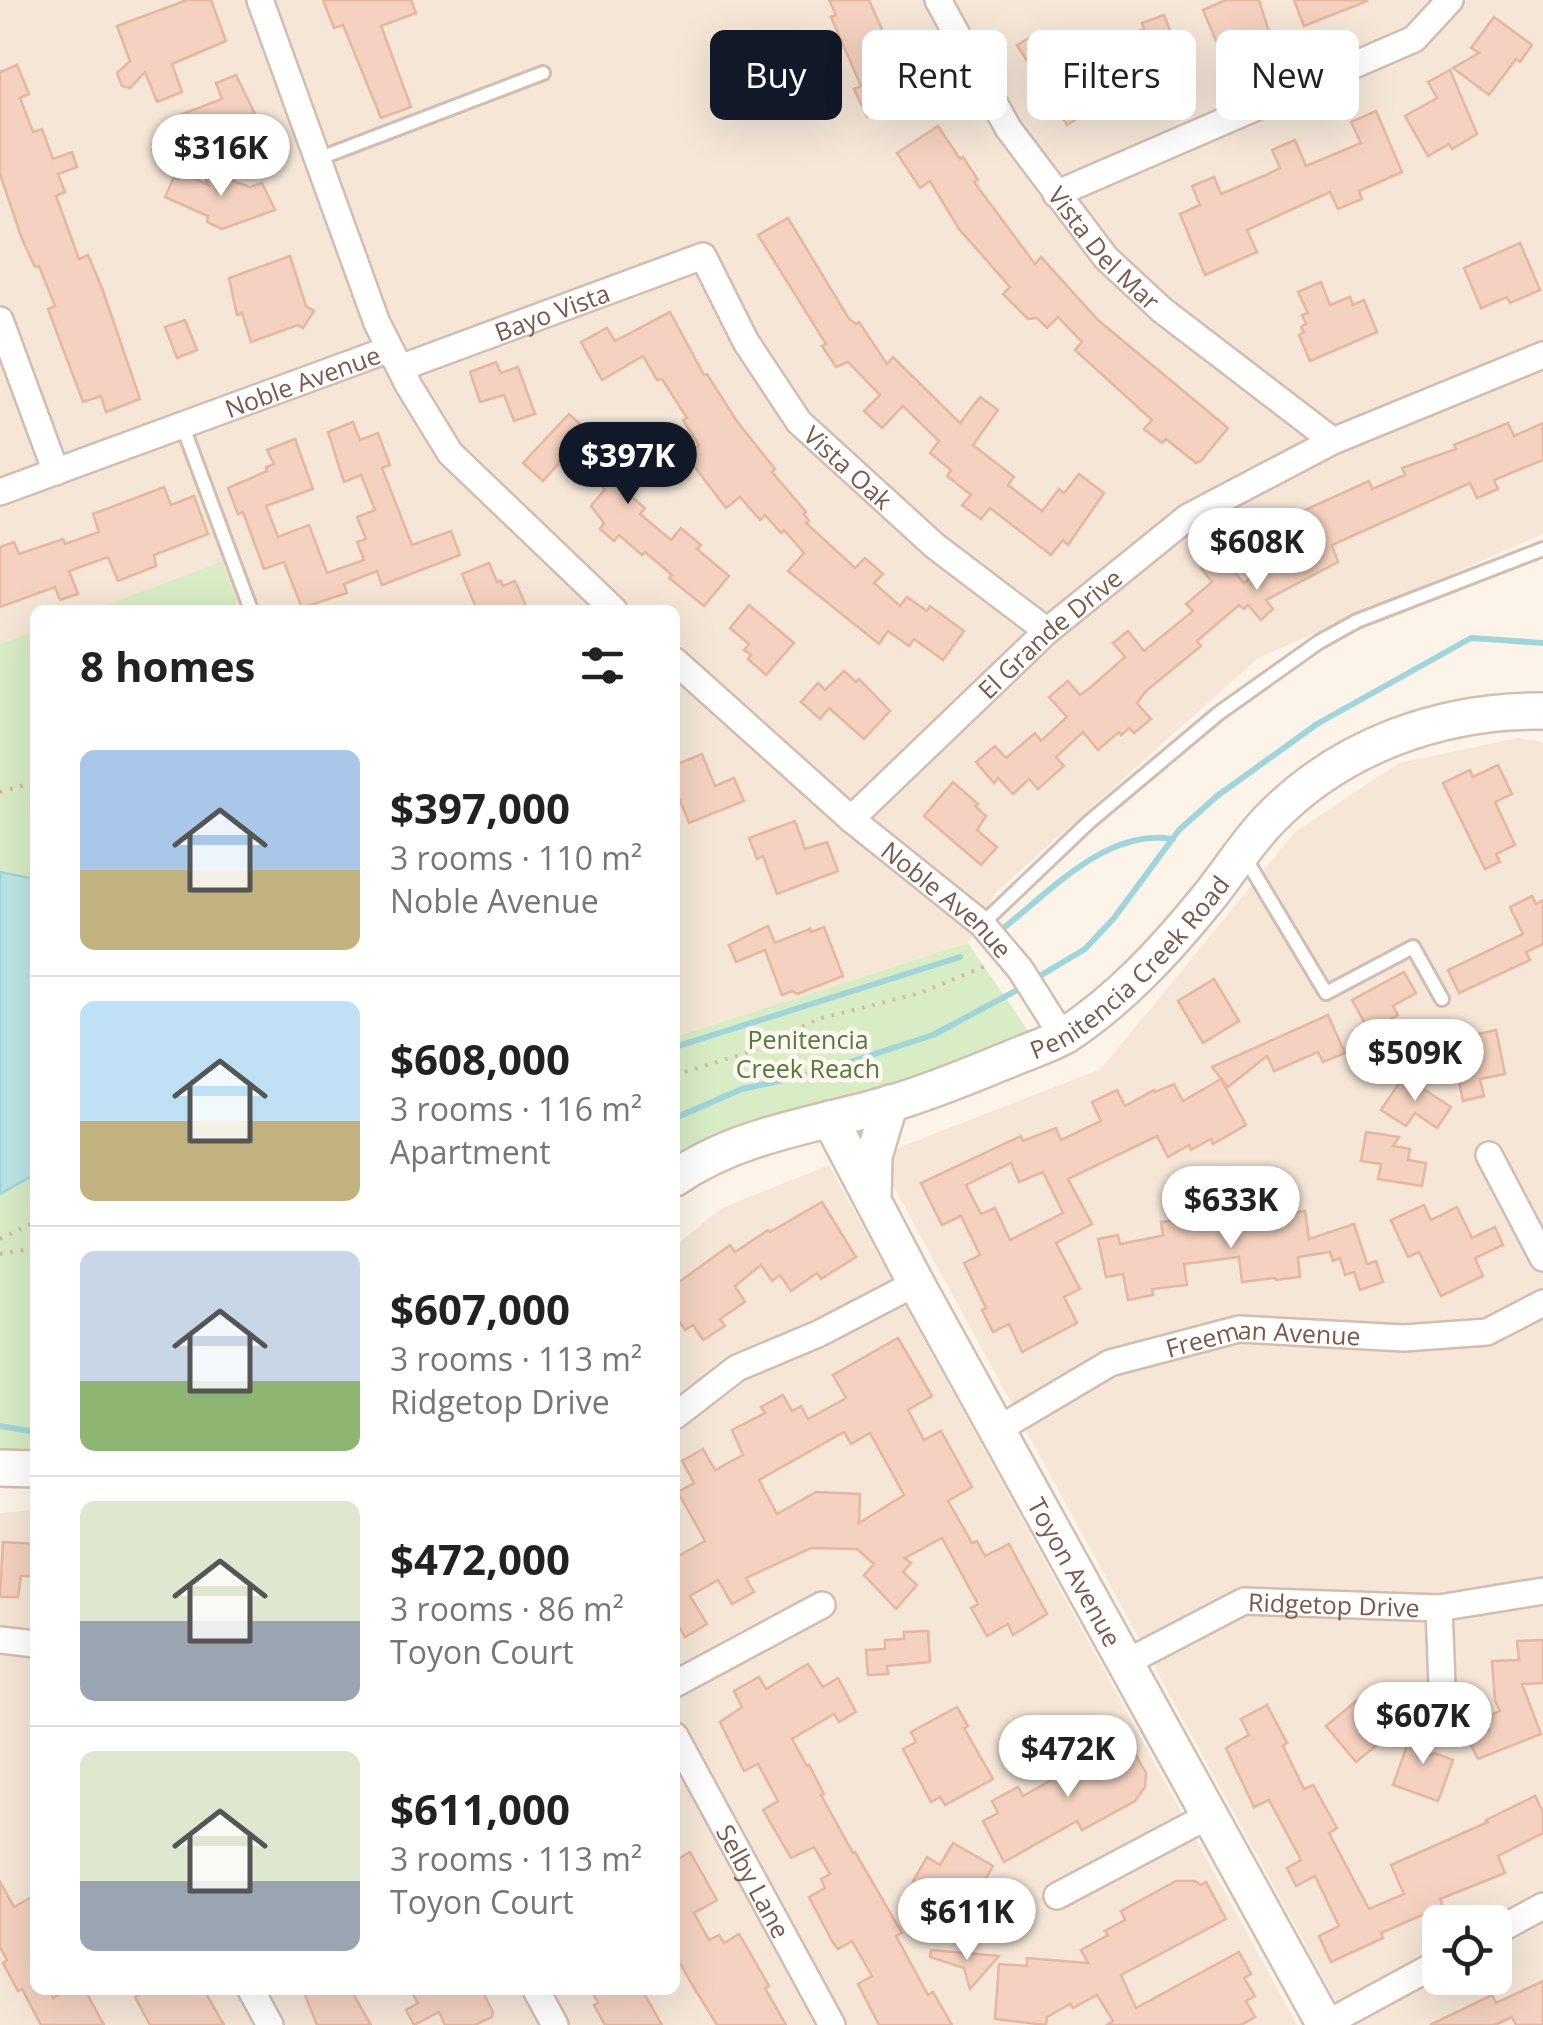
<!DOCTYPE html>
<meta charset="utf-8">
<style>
:root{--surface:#fff;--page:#f6f6f6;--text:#222;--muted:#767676;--line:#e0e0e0;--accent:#111827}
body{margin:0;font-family:"Open Sans",sans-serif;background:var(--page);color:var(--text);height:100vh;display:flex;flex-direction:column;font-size:38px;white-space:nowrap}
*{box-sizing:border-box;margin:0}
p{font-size:32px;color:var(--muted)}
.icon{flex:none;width:55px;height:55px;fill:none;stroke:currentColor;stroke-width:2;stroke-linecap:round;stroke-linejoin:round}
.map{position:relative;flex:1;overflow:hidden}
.sheet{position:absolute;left:30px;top:605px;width:650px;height:1390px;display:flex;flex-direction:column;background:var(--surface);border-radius:15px;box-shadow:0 10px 40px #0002}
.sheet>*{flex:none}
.top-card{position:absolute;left:710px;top:30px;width:682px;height:90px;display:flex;gap:20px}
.fabs{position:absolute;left:1422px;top:1905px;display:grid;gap:20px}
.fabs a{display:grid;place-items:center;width:90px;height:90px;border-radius:15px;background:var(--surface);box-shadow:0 10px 40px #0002;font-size:50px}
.price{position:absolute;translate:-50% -85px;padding:0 22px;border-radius:35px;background:#fff;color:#222;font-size:32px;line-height:65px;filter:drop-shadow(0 2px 5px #0008)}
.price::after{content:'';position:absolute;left:50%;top:60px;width:30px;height:22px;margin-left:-15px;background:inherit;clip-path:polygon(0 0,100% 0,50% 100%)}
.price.active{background:var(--accent);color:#fff}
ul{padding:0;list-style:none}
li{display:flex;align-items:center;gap:30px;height:250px;padding:0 50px}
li+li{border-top:2px solid var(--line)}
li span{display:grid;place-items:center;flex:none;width:280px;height:200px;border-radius:15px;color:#555}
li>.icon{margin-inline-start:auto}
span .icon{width:120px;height:120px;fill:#fffc;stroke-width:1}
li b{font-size:42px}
h2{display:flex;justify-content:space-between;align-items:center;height:120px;padding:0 50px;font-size:42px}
.tag{padding:0 35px;border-radius:15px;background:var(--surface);box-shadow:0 10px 40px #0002;font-size:35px;line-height:90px}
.tag.active{background:var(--accent);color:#fff}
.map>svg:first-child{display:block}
</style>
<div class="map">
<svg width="1543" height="2025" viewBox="0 0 1543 2025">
<rect width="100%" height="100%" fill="#fdf4e9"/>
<g fill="#f5e6d7" fill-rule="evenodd">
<path d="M0,0h1543v534l-285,124 -263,235 -27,50 -293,94v-427h-436l-18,-47 -128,47h-58v21l-35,13z"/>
<path d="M1518,738l25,4v1283h-194l-472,-869 224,-87 195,-238 103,-68zM1440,1922h55v56h-55z"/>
<path d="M829,1165l468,860h-1297v-512l35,-3v480h640v-744l47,-38z"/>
</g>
<g fill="#d8ecc6">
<path d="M222,562l17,48h-146l128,-48z"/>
<path d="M35,631v820l-35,1v-808z"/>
<path d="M968,943l65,95 -358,124v-125z"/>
</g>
<path fill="#bce5e8" stroke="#a2d5db" stroke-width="2.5" d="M0,872l35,7v295l-35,20z"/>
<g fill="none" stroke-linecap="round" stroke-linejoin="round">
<g stroke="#a2d5db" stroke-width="6">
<path d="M1001,930c49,-38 105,-102 172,-91"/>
<path d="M1033,980l52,-31 29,-31 65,-88 38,-34 100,-72 154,-86 72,5"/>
<path d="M675,1047l285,-90"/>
<path d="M675,1118l67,-29 74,-16 117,-38 90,-48"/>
<path d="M0,1426l35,6"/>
</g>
</g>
<g fill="#f4d1c0" stroke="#e7b69f" stroke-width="2.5" fill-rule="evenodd">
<path d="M187,0h24l15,41 -54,23 10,28 -25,10 -12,-30 -15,16 -8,-2 -5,-13 13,-12 -13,-35z"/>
<path d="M323,0h88l5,13 -35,13 30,81 -30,11 -38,-93 -9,3z"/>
<path d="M829,0h40l20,45 4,-2 17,39 -4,1 7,16 -37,17 -1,-3 -8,4 -13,-28 7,-3 -30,-69 5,-2z"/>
<path d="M1226,0h33l11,35 -20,9 -7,-11 -26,10 -14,-33z"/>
<path d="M1294,0h72l1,1 -63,25z"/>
<path d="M1164,15l16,42 -34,13 9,23 -23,9 -23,-60 35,-13 -2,-6z"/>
<path d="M1494,17l38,28 -12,17 -4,-3 -27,36 -36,-27 26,-15 -8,-5z"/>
<path d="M1036,34l8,14 10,-6 41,65 -28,18 -50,-80z"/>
<path d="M17,65l12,29 -9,4 13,34 9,-3 11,30 19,-7 5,15 -19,7 7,18 -9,4 23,63 9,-4 14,33 38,111 -34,13 -5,-16 -18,6 -35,-93 7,-3 -16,-40 -4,1 -13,-28 -22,-65v-102z"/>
<path d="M1450,70l27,64 -25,15 -3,-5 -21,12 -23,-40 32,-18 -9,-16z"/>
<path d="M236,75l19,39 -4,1 5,12 -19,8 -5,-11 -42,16 -10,-25 42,-16 -6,-16z"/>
<path d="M1376,111l26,61 -43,19 3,8 -24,10 -8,-17 -83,38 10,22 -52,23 -25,-61 20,-9 -8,-19 22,-9 7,17 45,-19 14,-7 -8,-18 23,-10 11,26 55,-23 -10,-21z"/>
<path d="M938,126l22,33 3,-2 15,23 -4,2 61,82 6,-7 57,63 130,108 -27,33 -5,2 -30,-24 -4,4 -18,-14 8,-9 -77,-70 7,-8 -24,-25 -11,11 -10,-10 -9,1 -25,-25 7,-7 -51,-58 -29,-48 -10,7 -23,-35z"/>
<path d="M202,170l48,17 12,-4 13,27 -53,19 -15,-7 1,-6 -43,-19 9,-20 5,2 3,-6 26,12z"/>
<path d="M788,218l61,101 7,5 3,-2 28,42 6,-7 67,66 20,-26 18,13 -25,35 41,32 -6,8 34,26 17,-22 5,4 15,-19 25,19 -36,52 -5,-5 -12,15 -61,-47 -9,11 -19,-14 9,-10 -24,-19 4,-6 -21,-17 9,-12 -36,-35 -21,22 -18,-17 16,-16 -32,-33 -12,5 -14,-21 4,-2 -68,-109z"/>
<path d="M1520,243l20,47 -30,13 -3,-6 -26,11 -17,-40z"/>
<path d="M290,256l16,50 8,5 -11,17 -5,-3 -47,17 -9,-29 -5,2 -8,-37z"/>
<path d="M1321,282l9,23 20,-8 3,8 11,-5 13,32 -67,29 -11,-26 5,-3 -3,-5 5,-3 -4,-9 6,-2 -10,-21z"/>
<path d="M670,312l34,63 3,-1 29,46 39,49 -3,3 34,40 -2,2 5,7 -3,2 49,45 10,-10 18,16 -9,9 26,23 7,-9 20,14 3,-5 34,25 -21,29 -29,-21 -5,7 -21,-15 -9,13 -91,-73 16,-18 -20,-23 -3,3 -16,-18 -5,5 -20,-23 -14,11 -41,-54 14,-9 -16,-25 4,-2 -25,-39 -5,1 -14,-24 -41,24 -21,-38 26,-14 8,13z"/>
<path d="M185,320l12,30 -20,8 -12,-31z"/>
<path d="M496,362l5,11 17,-6 17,47 -21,7 -10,-26 -24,7 -10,-30z"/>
<path d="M569,414l53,48 8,-9 20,17 -22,24 17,14 -5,6 31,26 10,-12 20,17 -4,4 32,27 -25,30 -35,-28 3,-3 -27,-23 -3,3 -23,-20 -5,6 -14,-12 4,-6 -13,-17 14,-17 -33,-30 -6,-4 -23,26 -20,-18z"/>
<path d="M353,422l7,18 18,-7 12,32 -8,3 30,77 39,-14 9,24 -78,30 -5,-14 -33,13 3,9 -45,15 -18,-46 -20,7 -21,-57 -5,2 -10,-26 39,-17 -1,-4 8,-3 -7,-14 28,-11 18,50 -47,17 12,31 31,-12 18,48 37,-13 -7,-18 9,-3 -9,-22 18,-7 -14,-35 -17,7 -16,-50z"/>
<path d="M1508,423l6,13 29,-13v37l-49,20 4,9 -21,9 -7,-15 -138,62 6,17 -72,38 7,9 -12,11 -13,-15 -4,4 -5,-4 -42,36 4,5 -55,45 -9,12 14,16 -17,14 -5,-5 -8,7 -2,-3 -21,18 -15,-18 -27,25 8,9 -26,23 -9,-10 -16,15 -15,-16 -4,5 -18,-21 19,-16 11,12 29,-25 6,8 26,-24 -18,-20 19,-16 12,14 11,-8 34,-30 -12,-14 15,-12 16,20 49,-40 -7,-7 26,-22 -11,-14 17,-15 26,30 23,-20 -11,-19 42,-21 -4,-8 75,-34 3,8 33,-14 -3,-7 54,-19 -2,-4z"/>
<path d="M164,487l7,18 23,-9 14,38 -54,21 2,11 -38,15 -10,-24 -39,14 9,23 -18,6 -5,-13 -55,20v-60l14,-5 5,12 44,-15 2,5 34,-12 -6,-18z"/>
<path d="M489,563l8,19 4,-1 2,5 12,-5 13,29h-51l-15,-36z"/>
<path d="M749,605l45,38 -28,32 -18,-16 3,-4 -7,-5 5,-6 -19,-16z"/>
<path d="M844,671l12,11 3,-3 31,32 -26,28 -35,-31 -9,11 -19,-17 17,-19 7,7z"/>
<path d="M702,754l13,32 19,-8 10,23 -55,22 -14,-35v-23z"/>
<path d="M1498,765l14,29 -17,8 20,43 -19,9 4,8 -15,7 -42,-86 27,-13 3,7z"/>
<path d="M953,782l25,22 -3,2 11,10 -9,14 20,17 -16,18 -57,-49z"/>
<path d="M795,821l10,28 22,-7 11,29 -61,23 -14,-38 -6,3 -8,-21z"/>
<path d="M1532,896l4,8 7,-4v44l-17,8 4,8 -71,33 -11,-23 75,-36 -13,-27z"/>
<path d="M768,926l7,17 35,-14 1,3 13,-5 19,49 -46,18 -5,-3 -10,4 -17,-45 -29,12 -7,-17z"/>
<path d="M1404,972l12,21 -23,13 5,9 -29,16 -17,-31z"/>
<path d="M1214,979l25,42 -36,22 -25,-42z"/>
<path d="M1328,1015l17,38 -22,9 -5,-10 -44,19 -7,-15 -39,31 -16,-20z"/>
<path d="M1496,1030l9,44 -25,5 4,17 -21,5 -11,-52 28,-6 -2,-9z"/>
<path d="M1404,1076l47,31 -14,21 -22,-15 -9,13 -25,-16z"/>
<path d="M1221,1079l25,46 -33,19 -2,-5 -20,11 -2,-5 -21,12 -11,-21 -89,43 24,45 -36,19 24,46 -16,8 13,26 -55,29 -13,-28 -16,8 -11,-22 4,-2 -22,-45 16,-8 -19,-39 -19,9 -21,-42 100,-47 2,5 33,-13 5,12 40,-19 -9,-19 25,-12 8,16 29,-16 1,2 19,-8 9,17zM1011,1163l8,19 24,-10 20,41 -53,27 -15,-32 -14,6 -15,-29z"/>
<path d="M1366,1132l33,5 -6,9 17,3 -2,11 18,3 -4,23 -44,-7 3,-15 -20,-3z"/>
<path d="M822,1202l34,55 -35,22 -4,-6 -26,18 -11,-16 -8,6 -11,-16 -26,21 10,16 -25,17 5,7 -22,14 -10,-15 -8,5 -10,-15v-30l55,-40 5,7 33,-22 2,2z"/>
<path d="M1424,1205l7,15 26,-13 15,31 23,-11 8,18 -28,13 8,18 -42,20 -22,-44 -11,5 -17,-37z"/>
<path d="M1233,1206l2,20 40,-5 -1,-5 31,-5 4,28 45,-15 13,40 9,-3 7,21 -23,8 -6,-18 -9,3 -5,-17 -7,3 -3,-9 -32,5 2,20 -24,3 -1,-2 -33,4 -3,-25 -55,7 3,21 -35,4 1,6 -25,5 -5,-26 -17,3 -8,-38 20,-4 2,9 36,-7 7,-2 -2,-13 50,-6v-7z"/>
<path d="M898,1338l34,58 -24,14 16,30 17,-9 31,56 -24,14 24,42 5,-2 8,15 24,-12 38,70 -34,21 -5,-11 -21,12 -16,-28 7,-4 -36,-66 -37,20 6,5 -8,9 14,13 -21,24 -32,-34 10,-11 -17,-15 -46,-1 -65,30 8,14 -22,12 -14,-24 -28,16 17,28 -22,13 -10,-17v-62l30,-17 -27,-49 16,-9 -12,-22 21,-12 12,21 28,-15 -11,-25 33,-17 -4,-6 22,-12 9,16 9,-5 7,13 38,-21 -13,-23zM844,1432l7,12 19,-11 34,62 -45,28 1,-29 -44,-2 -39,22 -18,-34z"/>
<path d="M3,1542l32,2v32h-14l-3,21h-18z"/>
<path d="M928,1631l2,31 -43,4 1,8 -20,1 -2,-25 19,-1v-9l19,-1v-7z"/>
<path d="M1543,1640v43l-21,1 19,50 -63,25 -10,-20 21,-9 -5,-12 16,-7 -5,-11 -3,-39 27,-1 -2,-19z"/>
<path d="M808,1664l15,23 15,-9 18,34 -17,10 -5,-8 -42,25 15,27 2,-1 15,29 -3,1 32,58 2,-1 47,81 -6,3 32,59 5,-3 19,33h-73l-21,-41 14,-8 -20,-35 -14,8 -6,-8 -23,-44 16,-9 -4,-9 9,-5 -16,-27 -23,11 -28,-48 15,-9 -20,-37 -14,7 -24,-49 22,-15 -8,-16 25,-14 7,12z"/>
<path d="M1360,1698l17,20 14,-11 13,16 -48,39 -30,-36z"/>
<path d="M1267,1705l20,38 -4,3 21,43 9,-4 24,43 -8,5 40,76 35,-15 -13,-29 97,-43 -2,-2 49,-24 8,16v21l-45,23 7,17 -65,26 3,7 -62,27 2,5 -52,24 -12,-26 20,-10 -24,-50 -19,10 -9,-18 14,-8 -32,-60 -15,7 -28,-59 23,-13 -8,-16z"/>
<path d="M957,1707l11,19 -4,2 29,51 -48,26 -5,-8 -9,5 -28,-53 13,-7 -5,-10z"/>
<path d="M1414,1726l20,7 -9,24 10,-4 18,7 -15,41 -45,-16z"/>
<path d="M1126,1738l20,35 -1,14 -10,14 -53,29 -5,-9 -73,41 -21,-41 15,-8 -6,-12 26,-14 5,9z"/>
<path d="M953,1843l40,23 -26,46 -54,-31 14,-24 13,8z"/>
<path d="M690,1852l27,48 -23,13 15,27 10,-5 5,8 15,-9 30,52 -4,2 21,37h-69l-27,-44 -15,-27v-93z"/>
<path d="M1176,1881h19l6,4 5,-3 20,37 -105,56 15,33 103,-56 12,22 -7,4 11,18 -9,5 9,16 -14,8h-134l6,-4 -16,-26 -24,13 -3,-4 -23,13 -1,8 -51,-6 4,-55 28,2v-8l61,5 -7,-13 27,-15 -3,-4 20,-11 -4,-9z"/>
<path d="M0,1882l14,25 16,-9 5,9v83h14l4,8 14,-8h18l19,35h-63l-19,-36 -4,2 -15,-28 4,-3 -7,-13z"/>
<path d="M997,1906l7,24 -48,13 -2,-7 -14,5 -6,-19z"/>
<path d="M931,1950l68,6 -29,33 -6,-21 -34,-11z"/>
<path d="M1543,1981v44h-27l-4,-8 -17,8h-65l62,-30 4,8z"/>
<path d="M147,1990h57l20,35h-74l-15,-28z"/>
<path d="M303,1990h48l20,35h-54z"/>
<path d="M410,1990h72l11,22 -1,5 -17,8h-30l-6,-13 -25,13 -8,-15 12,-7z"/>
<path d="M591,1990h51l20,35h-57l-11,-20 4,-2z"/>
</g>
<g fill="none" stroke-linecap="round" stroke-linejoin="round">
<g stroke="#d3bdb1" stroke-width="18">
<g id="lane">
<path d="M315,160l228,-87"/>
<path d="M183,427l68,183"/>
<path d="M1244,856l82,137 87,-46 29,52"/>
<path d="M982,924l107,-102 130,-109 100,-71 38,-21 186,-72"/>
</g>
</g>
<g stroke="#d3bdb1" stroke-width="30">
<g id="street">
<path d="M260,0l117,323 32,63 41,67 164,157"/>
<path id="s1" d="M938,0l70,128 98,130 56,52 171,131"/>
<path d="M1056,194l358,-155 36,-39"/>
<path d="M0,320l56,152"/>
<path id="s2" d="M400,368l303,-112 43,86 53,80 136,124 112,85"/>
<path id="s3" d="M0,492l390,-143"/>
<path id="s4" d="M675,661l176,158 131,105 38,45 43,68"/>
<path id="s5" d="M851,819l196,-188 141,-114 145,-76 210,-86"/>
<path d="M1489,1155l54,103"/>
<path d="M675,1416l62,-48 81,-34 98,-51"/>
<path id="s6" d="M997,1430l113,-67 129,-34 165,9 83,-6 56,-29"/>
<path d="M1439,1608l3,77"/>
<path d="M0,1640l35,4"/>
<path id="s7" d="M1127,1662l117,-61 195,7 104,-17"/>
<path d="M675,1684l147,-79"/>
<path id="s8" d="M675,1736l157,289"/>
<path d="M1057,1896l153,-81"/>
<path d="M1495,1932l48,-26"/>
<path d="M251,1990l19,35"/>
<path d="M536,1990l19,35"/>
<path d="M1324,2025l116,-63"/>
</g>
</g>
<g stroke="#d6bdad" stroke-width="40">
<g id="secondary">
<path id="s9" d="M830,1119l86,164 409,742"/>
<path id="s10" d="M675,1178c64,-44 141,-53 214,-74 42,-12 81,-29 121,-45 18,-8 39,-14 56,-24 53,-35 97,-82 137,-131 23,-27 41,-58 66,-84 71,-74 172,-110 274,-109"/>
<path d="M873,1199l1,-43 16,-53"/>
<path d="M0,1468l35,1"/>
</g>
</g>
<g stroke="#dab4a2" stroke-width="4" stroke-dasharray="2.5 8" stroke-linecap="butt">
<path d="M0,792l35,-10"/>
<path d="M675,1075l74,-23 69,-33 102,-26 66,-27"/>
<path d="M0,1239l35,-17"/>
<path d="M0,1254l35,-6"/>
</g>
<use href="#lane" stroke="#fff" stroke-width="12"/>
<use href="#street" stroke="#fff" stroke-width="25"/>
<use href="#secondary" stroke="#fff" stroke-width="35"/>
</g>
<g text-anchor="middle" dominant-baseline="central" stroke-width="9" stroke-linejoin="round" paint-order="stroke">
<g font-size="25" fill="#7a594b" stroke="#fff8f1">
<text stroke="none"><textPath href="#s1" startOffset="300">Vista Del Mar</textPath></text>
<text stroke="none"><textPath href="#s2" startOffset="162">Bayo Vista</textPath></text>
<text stroke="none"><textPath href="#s3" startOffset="322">Noble Avenue</textPath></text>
<text stroke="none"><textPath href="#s2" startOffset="582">Vista Oak</textPath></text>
<text stroke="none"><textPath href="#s5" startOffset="272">El Grande Drive</textPath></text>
<text stroke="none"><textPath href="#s4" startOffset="362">Noble Avenue</textPath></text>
<text stroke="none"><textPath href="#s10" startOffset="510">Penitencia Creek Road</textPath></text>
<text stroke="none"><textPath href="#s6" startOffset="288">Freeman Avenue</textPath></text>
<text stroke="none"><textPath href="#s9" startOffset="515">Toyon Avenue</textPath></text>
<text stroke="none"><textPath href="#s7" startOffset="222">Ridgetop Drive</textPath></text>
<text stroke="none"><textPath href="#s8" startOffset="165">Selby Lane</textPath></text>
</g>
<g font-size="25" fill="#547a40" stroke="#fff8f1">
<text x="808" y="1039">Penitencia<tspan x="808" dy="29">Creek Reach</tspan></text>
</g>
</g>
</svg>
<div class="fabs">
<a><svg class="icon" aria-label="locate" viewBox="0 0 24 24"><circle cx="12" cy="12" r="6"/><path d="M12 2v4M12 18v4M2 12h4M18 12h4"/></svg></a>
</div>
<b class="price" style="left:221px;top:199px">$316K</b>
<b class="price active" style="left:628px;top:507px">$397K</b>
<b class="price" style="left:1257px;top:593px">$608K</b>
<b class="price" style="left:1415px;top:1104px">$509K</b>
<b class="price" style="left:1231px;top:1251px">$633K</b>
<b class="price" style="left:1423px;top:1767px">$607K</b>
<b class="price" style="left:1068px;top:1800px">$472K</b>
<b class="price" style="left:967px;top:1963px">$611K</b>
<div class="top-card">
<a class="tag active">Buy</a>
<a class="tag">Rent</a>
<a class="tag">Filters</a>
<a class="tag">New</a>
</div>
<section class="sheet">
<h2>8 homes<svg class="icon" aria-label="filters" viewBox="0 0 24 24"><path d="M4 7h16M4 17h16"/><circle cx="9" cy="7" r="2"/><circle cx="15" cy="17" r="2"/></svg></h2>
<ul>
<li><span style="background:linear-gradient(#a9c7e8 60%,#c2b280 0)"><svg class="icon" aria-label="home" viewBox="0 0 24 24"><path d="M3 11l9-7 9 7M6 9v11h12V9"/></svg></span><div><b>$397,000</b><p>3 rooms · 110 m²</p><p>Noble Avenue</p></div></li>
<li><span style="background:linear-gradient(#bfe0f5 60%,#c2b280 0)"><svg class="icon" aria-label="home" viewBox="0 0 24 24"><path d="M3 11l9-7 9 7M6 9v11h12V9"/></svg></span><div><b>$608,000</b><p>3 rooms · 116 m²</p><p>Apartment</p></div></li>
<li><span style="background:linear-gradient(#c9d6e8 65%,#8fb573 0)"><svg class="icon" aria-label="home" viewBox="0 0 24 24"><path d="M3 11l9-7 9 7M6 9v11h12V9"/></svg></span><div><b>$607,000</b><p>3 rooms · 113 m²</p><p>Ridgetop Drive</p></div></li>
<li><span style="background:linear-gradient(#dfe7d0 60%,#9aa5b1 0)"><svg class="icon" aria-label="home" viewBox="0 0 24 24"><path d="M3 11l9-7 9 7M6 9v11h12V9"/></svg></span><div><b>$472,000</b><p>3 rooms · 86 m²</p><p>Toyon Court</p></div></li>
<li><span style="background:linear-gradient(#dfe7d0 65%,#9aa5b1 0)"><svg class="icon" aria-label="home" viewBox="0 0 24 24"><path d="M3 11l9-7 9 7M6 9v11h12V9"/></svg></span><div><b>$611,000</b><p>3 rooms · 113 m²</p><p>Toyon Court</p></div></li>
</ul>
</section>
</div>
